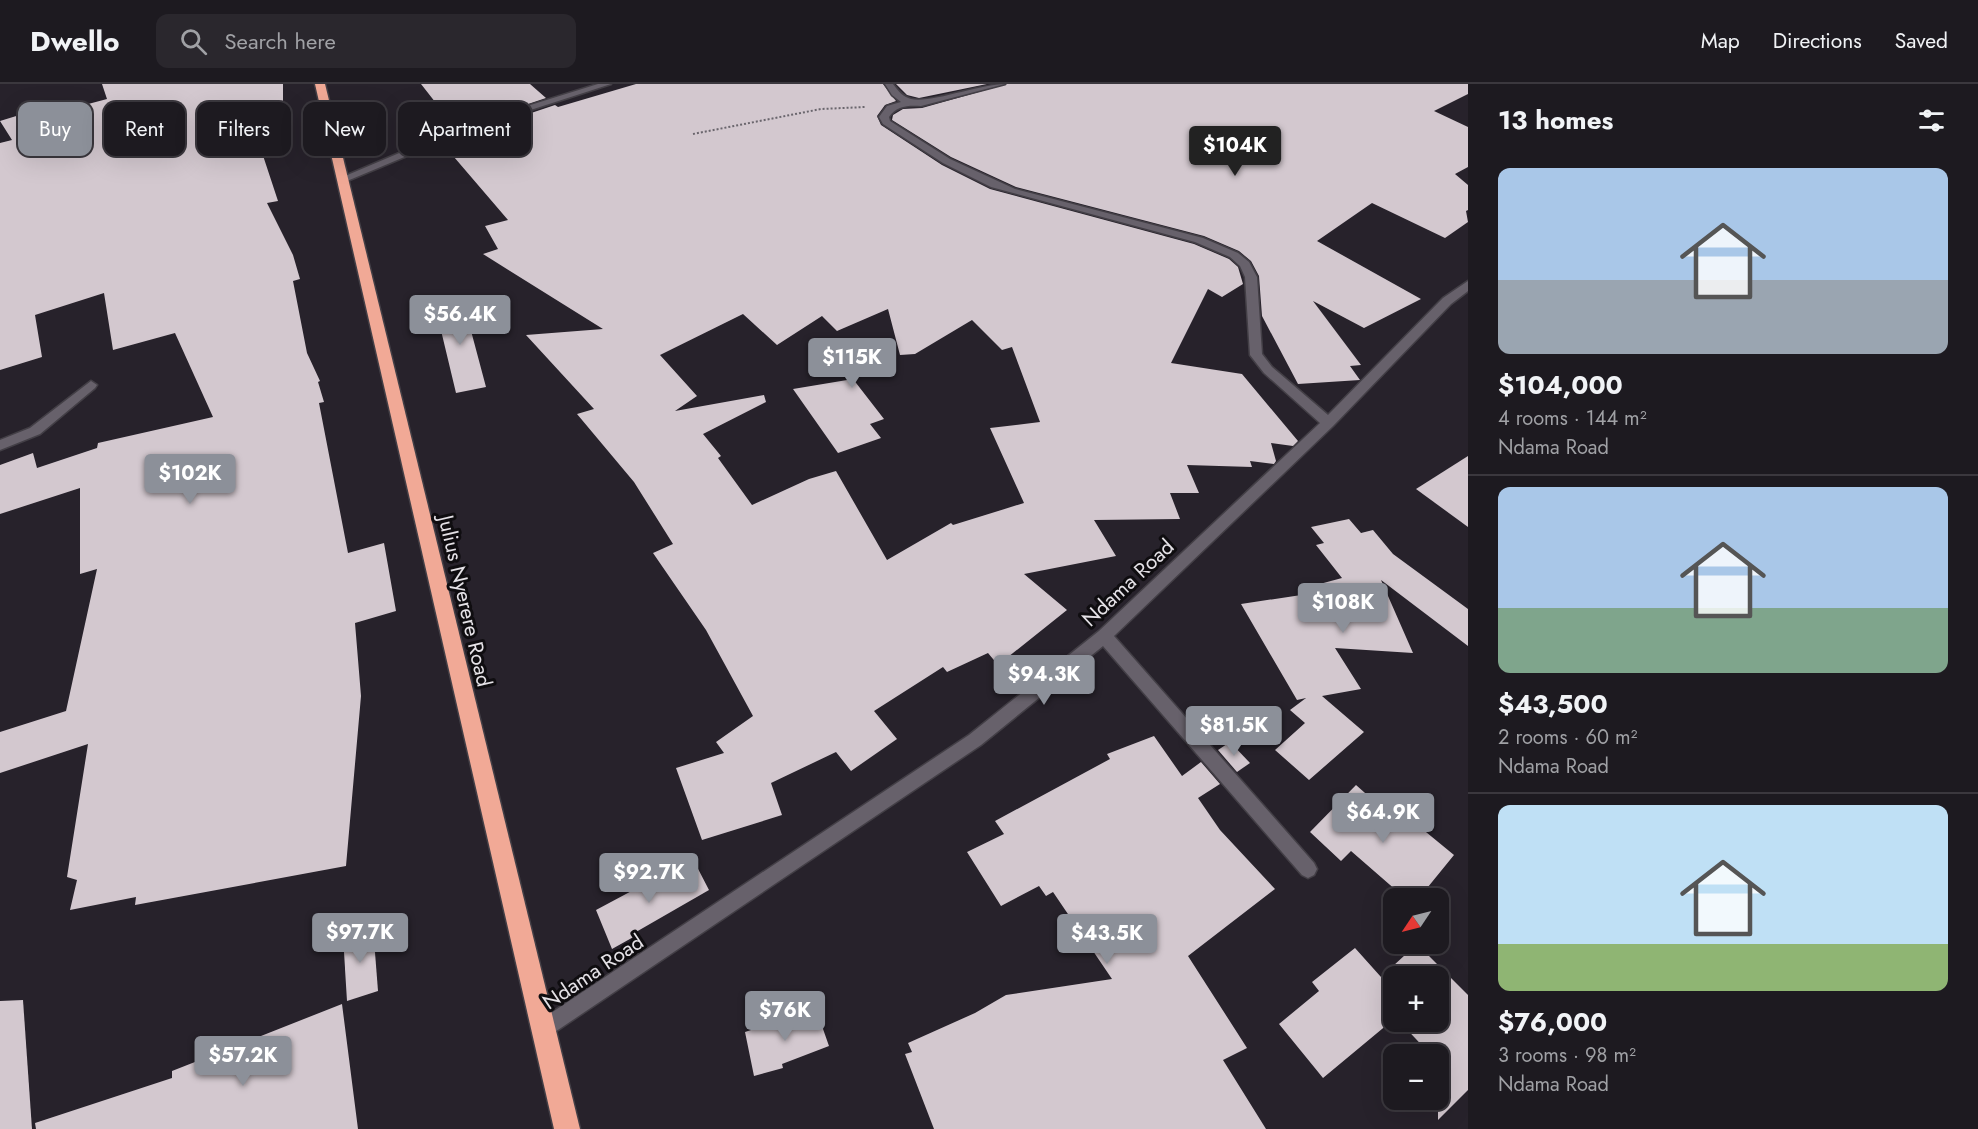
<!DOCTYPE html>
<meta charset="utf-8">
<style>
:root{--surface:#1d1a20;--page:#2a272d;--text:#f1f3f6;--muted:#a0a1a5;--line:#3b383e;--accent:#8c9099}
body{margin:0;font-family:Jost,sans-serif;background:var(--page);color:var(--text);height:100vh;display:flex;flex-direction:column;font-size:22px;white-space:nowrap}
*{box-sizing:border-box;margin:0}
p{font-size:20px;color:var(--muted)}
.icon{flex:none;width:33px;height:33px;fill:none;stroke:currentColor;stroke-width:2;stroke-linecap:round;stroke-linejoin:round}
.map{position:relative;flex:1;overflow:hidden}
.details{display:flex;flex-direction:column;background:var(--surface);width:510px}
.details>*{flex:none}
.hud{position:absolute;left:18px;top:18px;width:570px;height:54px;display:flex;gap:12px}
.needle{width:39px;rotate:235deg}
.tools{position:absolute;left:1383px;top:804px;display:grid;gap:12px}
.tools a{display:grid;place-items:center;width:66px;height:66px;border-radius:12px;background:var(--surface);box-shadow:0 6px 24px #0002,0 0 0 2px var(--line);font-size:30px}
.price{position:absolute;translate:-50% -51px;padding:0 14px;border-radius:6px;background:var(--accent);color:#fff;font-size:20px;line-height:39px;filter:drop-shadow(0 2px 3px #0008)}
.price::after{content:'';position:absolute;left:50%;top:36px;width:18px;height:14px;margin-left:-9px;background:inherit;clip-path:polygon(0 0,100% 0,50% 100%)}
.price.selected{background:#222;color:#fff}
ul{padding:0;list-style:none}
li{display:grid;align-content:center;gap:12px;height:318px;padding:0 30px}
li+li{border-top:2px solid var(--line)}
li span{display:grid;place-items:center;height:186px;border-radius:12px;color:#555}
li>.icon{margin-inline-start:auto}
span .icon{width:108px;height:108px;fill:#fffc;stroke-width:1}
li b{font-size:26px}
h2{display:flex;justify-content:space-between;align-items:center;height:72px;padding:0 30px;font-size:26px}
.chip{padding:0 21px;border-radius:12px;background:var(--surface);box-shadow:0 6px 24px #0002,0 0 0 2px var(--line);font-size:21px;line-height:54px}
.chip.selected{background:var(--accent);color:#fff}
header{display:flex;align-items:center;gap:36px;box-sizing:border-box;height:84px;padding:0 30px;background:var(--surface);border-bottom:2px solid var(--line)}
header strong{font-size:28px}
nav{display:flex;gap:33px;margin-inline-start:auto;font-size:21px}
.search{width:420px;height:54px;background:var(--page);display:flex;align-items:center;gap:15px;box-sizing:border-box;padding:0 21px;border-radius:12px;color:var(--muted);font-size:22px}
main{display:flex;flex:1;min-height:0}
.map>svg:first-child{display:block}
</style>
<header>
<strong>Dwello</strong>
<div class="search"><svg class="icon" aria-label="search" viewBox="0 0 24 24"><circle cx="10" cy="10" r="6"/><path d="M15 15l6 6"/></svg>Search here</div>
<nav><a>Map</a><a>Directions</a><a>Saved</a></nav>
</header>
<main>
<div class="map">
<svg width="1468" height="1045" viewBox="0 0 1468 1045">
<rect width="100%" height="100%" fill="#27222b"/>
<g fill="#d3c8cf" fill-rule="evenodd">
<path d="M102,0h181v27l-33,5 28,85 -11,2 26,52 7,24 -7,2 14,72 13,28 -2,1 6,20 -5,1 29,150 36,-10 12,68 -41,12 6,73 -15,170 -211,39 1,-8 -66,13 7,-30 -10,-3 21,-133 -88,29v-41l66,-21 31,-142 -17,5v-86l-80,26v-49l33,-12 4,15 60,-20 1,-5 115,-26 -38,-84 -62,17 -9,-57 -69,22 7,42 -42,13v-227l12,-3 -12,-19 39,-12 4,7 64,-17z"/>
<path d="M421,0h109l16,14 -108,36 -7,-5 19,-8z"/>
<path d="M636,0h247l13,17 -11,4 -8,11 4,9 61,40 48,24 204,55 35,15 9,8 5,17 -21,13 -14,-8 -37,74 71,11 56,67 -5,5 -22,-3 5,18 -2,3 -24,-3 2,6 -65,-2 12,28h-29l10,26 -86,1 22,36 -92,18 43,36 -69,55 -10,-12 -41,19 -4,-5 -69,44 23,28 -46,32 -15,-19 -65,31 11,32 -80,25 -26,-72 48,-15 -8,-11 37,-26 -47,-86 -53,-77 20,-9 -39,-62 -57,-68 17,-5 -68,-74 77,-6 -120,-75 15,-5 -13,-23 23,-6 -54,-63 13,-3 -19,-13 107,-36 3,2zM888,225l12,46 15,-1 57,-34 30,30 10,-3 28,75 -50,6 34,75 -71,22 -2,-2 -64,37 -51,-89 -27,8 -57,26 -34,-47 3,-2 -18,-22 63,-32 -2,-7 -89,16 22,-15 -37,-41 83,-41 34,31 45,-29 15,15z"/>
<path d="M896,0h91l-68,14 -12,-3z"/>
<path d="M1007,0h461v10l-34,17 34,16v40l-13,7 13,11v25l-2,1 2,11 -23,16 -73,-35 -55,38 104,58 -57,29 -51,-27 48,64 -11,1 10,14 -62,4 -36,-68 -3,-40 -8,-15 -12,-10 -35,-15 -188,-49 -65,-30 -59,-37 1,-5 10,-6 19,-1z"/>
<path d="M462,213l24,90 -30,6 -17,-71 -7,-15z"/>
<path d="M853,295l31,40 -14,5 11,14 -43,15 -45,-64z"/>
<path d="M1468,372v71l-52,-38z"/>
<path d="M1349,435l12,14 12,-3 20,24 75,55v37l-87,-66 32,73 -78,-5 26,41 -39,7 42,36 -55,48 -34,-30 30,-27 -15,-13 16,-12 -9,2 -56,-96 80,-12 -5,-7 26,-7 -26,-33 8,-2 -13,-16z"/>
<path d="M1154,652l28,40 19,-14 19,22 -22,14 22,32 55,59 -87,67 59,92 -24,12 43,69h-332l-29,-75 7,-2 -4,-9 67,-30 31,-18 106,-16 -59,-87 -7,4 -7,-10 -38,20 -34,-54 37,-18 -9,-13 115,-62 -3,-5z"/>
<path d="M1230,658l20,21 -13,9 -19,-22z"/>
<path d="M1356,701l52,46 7,-8 39,32 -35,43h-14l-54,-47 -10,10 -31,-29z"/>
<path d="M695,779l14,27 -73,42 1,3 -25,14 -16,-39 58,-31 3,6z"/>
<path d="M373,843l5,64 -31,10 -4,-65z"/>
<path d="M1417,860l51,51v95l-30,30v-66h-8l-30,-32h38v-46h-44v43l-71,59 -44,-54 40,-33 -7,-9 43,-34 26,29z"/>
<path d="M23,916l9,129h-32v-128z"/>
<path d="M342,920l16,125h-322l-1,-6 137,-45v-7z"/>
<path d="M816,925l13,37 -47,18 1,4 -29,8 -9,-44z"/>
</g>
<g fill="none" stroke-linecap="round" stroke-linejoin="round">
<g stroke="#433f46" stroke-width="3">
<g id="minor">
<path d="M598,0h13l-142,46 -122,51 -9,-2 125,-53z"/>
<path d="M885,0h8c5,7 10,13 18,15 18,5 69,-15 94,-15l-84,22c-13,-1 -25,0 -32,11l1,4 60,38 65,30 188,49 35,15 11,9 8,15 5,77 10,13 56,48 115,-117 25,-17v10l-17,13 -118,122 -219,210 200,227 3,6 -3,6 -6,3 -6,-3 -199,-229 -122,99 -438,295 -7,-3 -3,-7 3,-7 433,-288 130,-104 221,-208 -56,-50 -14,-18 -5,-78 -5,-11 -10,-9 -35,-15 -204,-55 -48,-24 -60,-39 -4,-7 8,-11 14,-4 -9,-7z"/>
<path d="M91,297l6,4 -2,3 -55,46 -40,16v-10l30,-12z"/>
</g>
</g>
<g stroke="#433f46" stroke-width="3">
<path id="highway" d="M315,0h10l255,1045h-26z"/>
</g>
<path stroke="#6a666d" stroke-width="2" stroke-dasharray="2 2" stroke-linecap="butt" d="M693,50l128,-25 44,-2"/>
<use href="#minor" fill="#67616b" fill-rule="evenodd"/>
<use href="#highway" fill="#f1a996" fill-rule="evenodd"/>
</g>
<g text-anchor="middle" dominant-baseline="central" stroke-width="6" stroke-linejoin="round" paint-order="stroke">
<g font-size="21" fill="#e5e2e7" stroke="#0f0d10">
<text transform="translate(1128 499) rotate(-43)">Ndama Road</text>
<text transform="translate(465 517) rotate(77)">Julius Nyerere Road</text>
<text transform="translate(593 888) rotate(-34)">Ndama Road</text>
</g>
</g>
</svg>
<div class="tools">
<a><svg class="needle" viewBox="-14 -14 28 28"><path d="M0-13l5 13h-10z" fill="#e53935"/><path d="M0 13l5-13h-10z" fill="#a0a1a5"/></svg></a>
<a>+</a>
<a>−</a>
</div>
<b class="price selected" style="left:1235px;top:93px">$104K</b>
<b class="price" style="left:460px;top:262px">$56.4K</b>
<b class="price" style="left:852px;top:305px">$115K</b>
<b class="price" style="left:190px;top:421px">$102K</b>
<b class="price" style="left:1343px;top:550px">$108K</b>
<b class="price" style="left:1044px;top:622px">$94.3K</b>
<b class="price" style="left:1234px;top:673px">$81.5K</b>
<b class="price" style="left:1383px;top:760px">$64.9K</b>
<b class="price" style="left:649px;top:820px">$92.7K</b>
<b class="price" style="left:360px;top:880px">$97.7K</b>
<b class="price" style="left:1107px;top:881px">$43.5K</b>
<b class="price" style="left:785px;top:958px">$76K</b>
<b class="price" style="left:243px;top:1003px">$57.2K</b>
<div class="hud">
<a class="chip selected">Buy</a>
<a class="chip">Rent</a>
<a class="chip">Filters</a>
<a class="chip">New</a>
<a class="chip">Apartment</a>
</div>
</div>
<section class="details">
<h2>13 homes<svg class="icon" aria-label="filters" viewBox="0 0 24 24"><path d="M4 7h16M4 17h16"/><circle cx="9" cy="7" r="2"/><circle cx="15" cy="17" r="2"/></svg></h2>
<ul>
<li><span style="background:linear-gradient(#a9c7e8 60%,#9aa5b1 0)"><svg class="icon" aria-label="home" viewBox="0 0 24 24"><path d="M3 11l9-7 9 7M6 9v11h12V9"/></svg></span><div><b>$104,000</b><p>4 rooms · 144 m²</p><p>Ndama Road</p></div></li>
<li><span style="background:linear-gradient(#a9c7e8 65%,#7fa58c 0)"><svg class="icon" aria-label="home" viewBox="0 0 24 24"><path d="M3 11l9-7 9 7M6 9v11h12V9"/></svg></span><div><b>$43,500</b><p>2 rooms · 60 m²</p><p>Ndama Road</p></div></li>
<li><span style="background:linear-gradient(#bfe0f5 75%,#8fb573 0)"><svg class="icon" aria-label="home" viewBox="0 0 24 24"><path d="M3 11l9-7 9 7M6 9v11h12V9"/></svg></span><div><b>$76,000</b><p>3 rooms · 98 m²</p><p>Ndama Road</p></div></li>
</ul>
</section>
</main>
